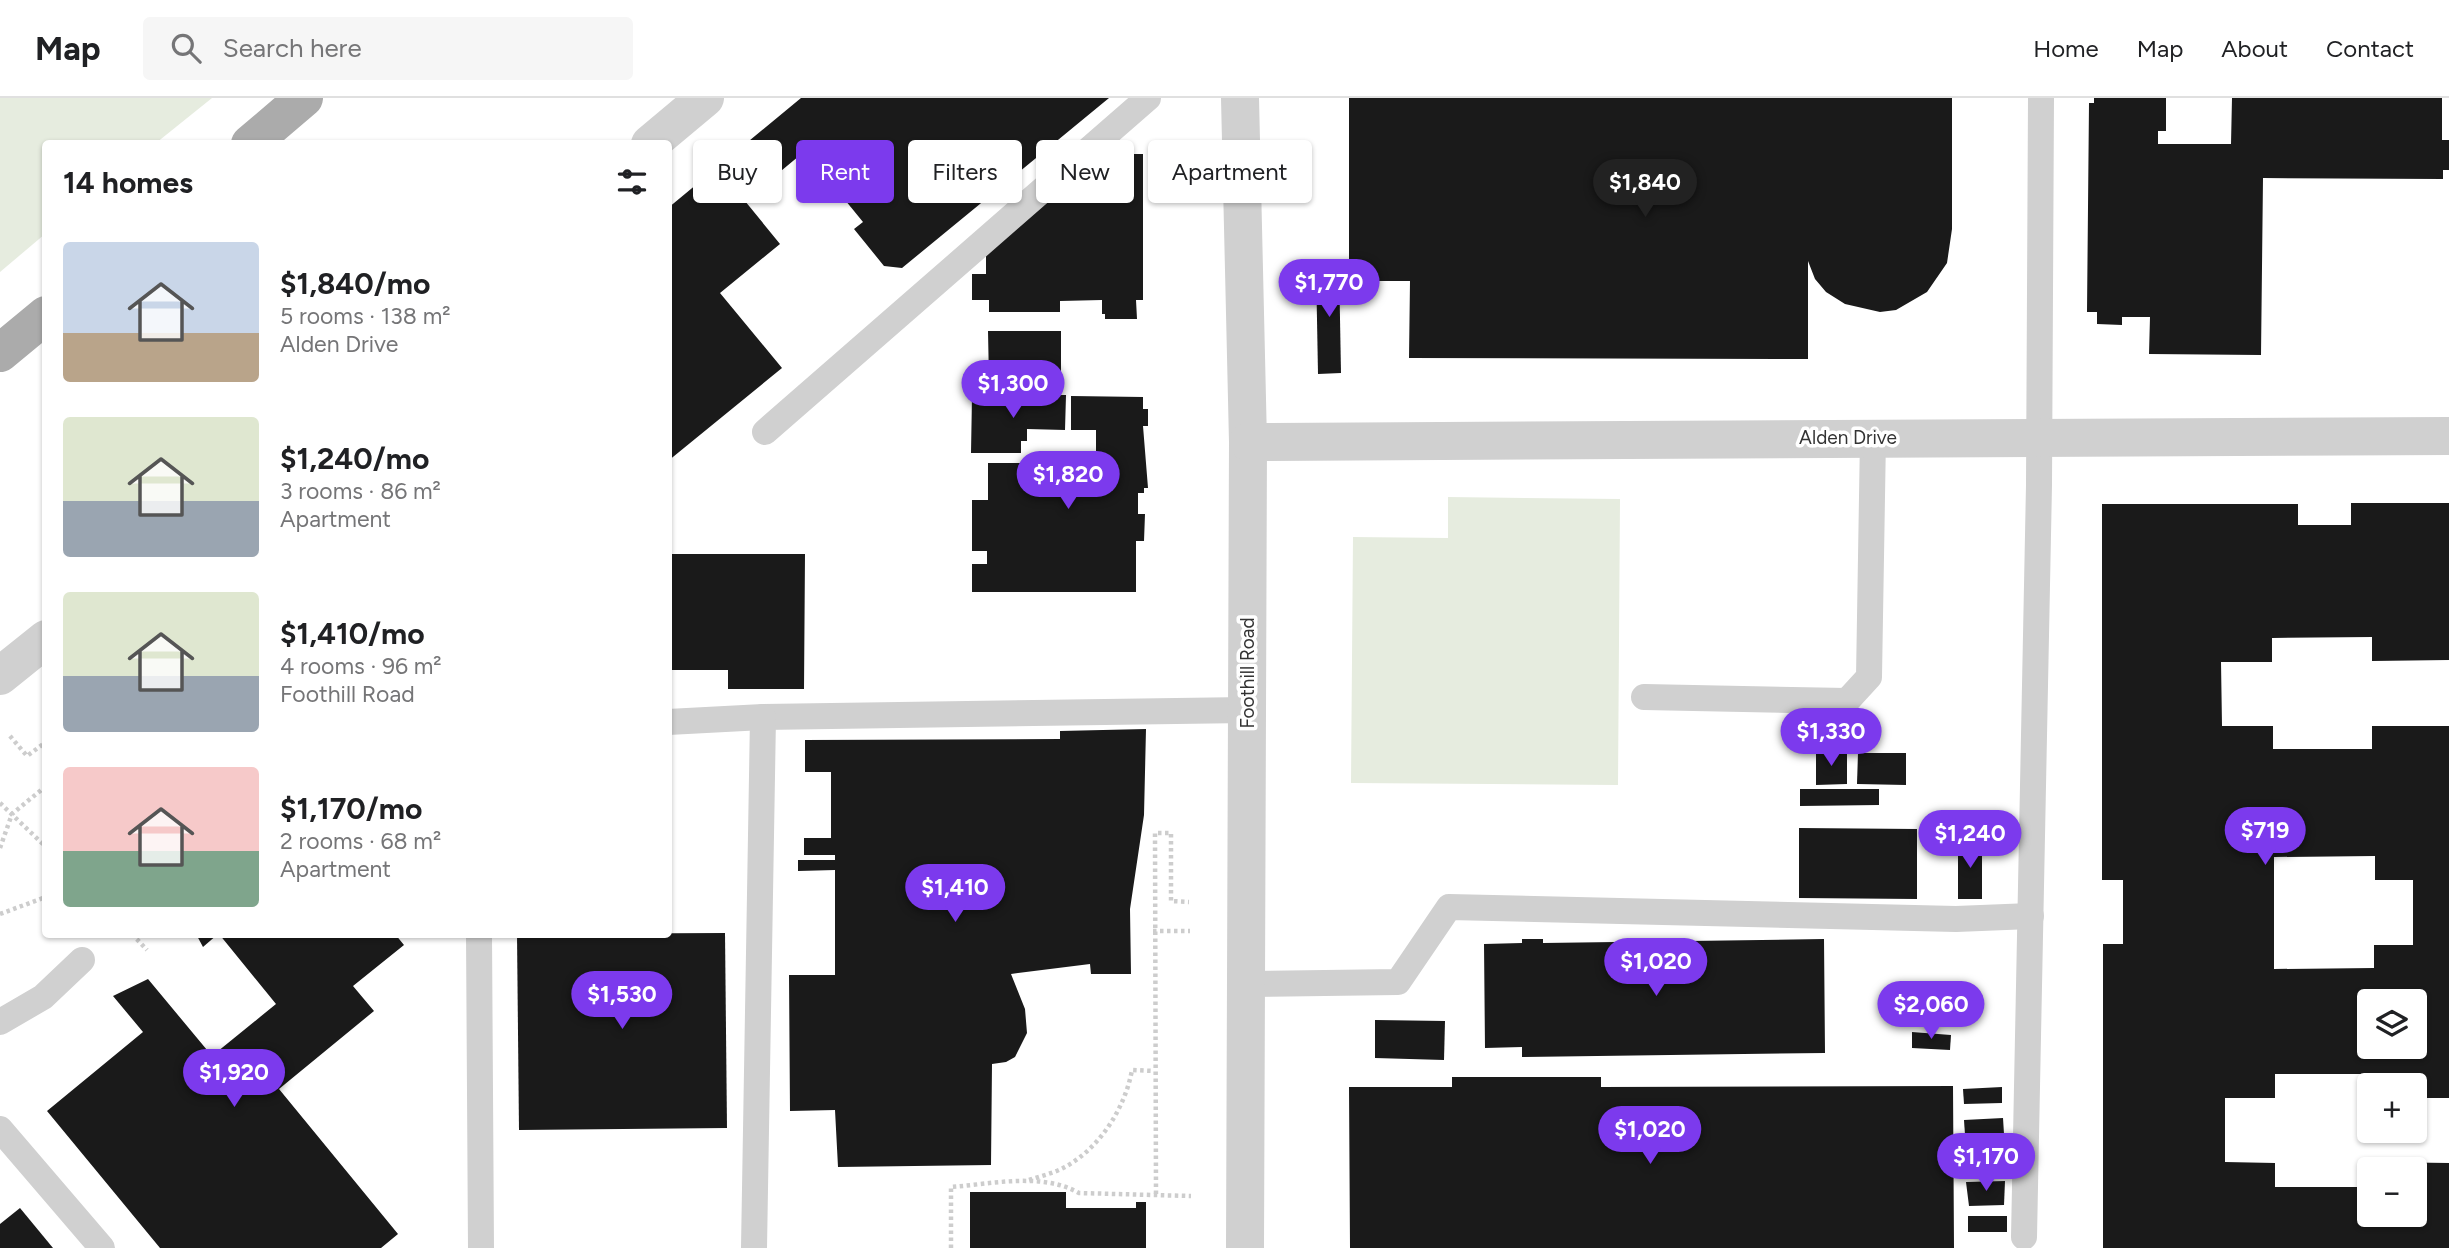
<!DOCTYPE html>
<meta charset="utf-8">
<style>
:root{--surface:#fff;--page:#f6f6f6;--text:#202124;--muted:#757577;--line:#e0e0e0;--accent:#7c3aed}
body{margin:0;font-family:Figtree,sans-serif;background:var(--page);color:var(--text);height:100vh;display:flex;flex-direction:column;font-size:26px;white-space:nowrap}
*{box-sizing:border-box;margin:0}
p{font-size:23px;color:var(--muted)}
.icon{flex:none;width:38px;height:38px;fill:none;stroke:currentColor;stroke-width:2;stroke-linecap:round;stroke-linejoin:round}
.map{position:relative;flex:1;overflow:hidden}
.details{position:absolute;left:42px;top:42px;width:630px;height:798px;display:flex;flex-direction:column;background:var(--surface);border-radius:7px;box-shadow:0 2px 5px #0004}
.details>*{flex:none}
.banner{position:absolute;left:693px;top:42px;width:665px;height:63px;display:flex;gap:14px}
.tools{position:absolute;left:2357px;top:891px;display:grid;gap:14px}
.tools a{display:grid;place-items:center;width:70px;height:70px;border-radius:7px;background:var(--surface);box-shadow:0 2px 5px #0004;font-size:35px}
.price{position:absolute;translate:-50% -60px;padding:0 16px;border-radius:24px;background:var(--accent);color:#fff;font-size:23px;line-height:46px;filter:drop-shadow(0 2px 4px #0008)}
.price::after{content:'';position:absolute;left:50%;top:42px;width:21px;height:16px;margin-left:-10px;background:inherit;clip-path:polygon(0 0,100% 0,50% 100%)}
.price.on{background:#222;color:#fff}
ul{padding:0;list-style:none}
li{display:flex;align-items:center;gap:21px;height:175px;padding:0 21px}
li span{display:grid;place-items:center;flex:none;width:196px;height:140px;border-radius:7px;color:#555}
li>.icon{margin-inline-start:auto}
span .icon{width:84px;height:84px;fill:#fffc;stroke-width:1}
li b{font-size:30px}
h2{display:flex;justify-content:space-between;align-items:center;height:84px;padding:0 21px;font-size:30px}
.pill{padding:0 24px;border-radius:7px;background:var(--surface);box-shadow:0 2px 5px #0004;font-size:24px;line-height:63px}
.pill.on{background:var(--accent);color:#fff}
header{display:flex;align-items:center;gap:42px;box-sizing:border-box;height:98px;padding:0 35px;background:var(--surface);border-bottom:2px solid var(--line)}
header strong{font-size:33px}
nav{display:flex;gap:38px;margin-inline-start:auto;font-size:24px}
.search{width:490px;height:63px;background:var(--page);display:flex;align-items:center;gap:18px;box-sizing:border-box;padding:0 24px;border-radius:7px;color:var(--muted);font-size:26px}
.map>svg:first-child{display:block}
</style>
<header>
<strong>Map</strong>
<div class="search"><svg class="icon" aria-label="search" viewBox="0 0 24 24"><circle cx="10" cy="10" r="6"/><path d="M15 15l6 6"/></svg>Search here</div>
<nav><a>Home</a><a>Map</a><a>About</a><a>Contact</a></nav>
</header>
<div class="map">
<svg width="2449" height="1150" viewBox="0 0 2449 1150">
<rect width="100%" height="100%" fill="#fff"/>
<g fill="#e6ecdf">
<path d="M0,0h212l-56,45 -110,1 -1,90 -45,38z"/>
<path d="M1448,399l172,2 -2,286 -267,-2 2,-246 95,1z"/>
</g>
<g fill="#1a1a1a" fill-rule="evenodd">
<path d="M801,0h308l-207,170 -18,-2 -30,-37 9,-7 -58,-71 -60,50 35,43 -60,49 62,75 -114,93v-253z"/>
<path d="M1349,0h603v131l-5,34 -20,29 -31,18 -16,2 -35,-8 -19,-12 -11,-13 -7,-18v98l-399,-1 1,-77h-61z"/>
<path d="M2094,0h72v33h-8v13h73l1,-46h210v42h7v30h-6v9l-180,-1 -2,177 -112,-1 1,-37h-28v8l-25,-1v-12h-10l2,-209h5z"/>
<path d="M1105,56h38v146h-7l1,19h-32v-5h-3v-14l-42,1v11h-71v-12h-17v-26h14v-21z"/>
<path d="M1339,166l2,109 -23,1 -2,-109z"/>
<path d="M988,233h73v42h-49v8h-23z"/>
<path d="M1066,297l-1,35 -38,-1v12h-6v12h-50l1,-57z"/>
<path d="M1071,298l72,1v12h5v17h-5l5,62h-4v5h-6v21h7l-1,27h-8v51h-164v-28h15v-13h-15v-51h16v-37h99v-5h9v-28h-25z"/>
<path d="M2351,405h98v157l-77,1v-24l-100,1v24h-51l1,64h51v23h99v-23h77v372h-34v-13h-40v-11h-100v24h-50v64l50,1v24h95v27h45v-45h-40v-7l74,1v85h-346v-304h20v-64h-21v-376h196v21h53zM2375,758v24h38v65h-39v23l-100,1v-112zM2370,903h45v45h-45z"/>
<path d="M668,456h137l-1,135h-76v-19h-60z"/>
<path d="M1146,631l-2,86 -14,94 1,65h-40l-1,-10 -79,10 14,35 2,24 -12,24 -9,5 -14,2 -1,101 -153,2 -3,-57 -45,1 -1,-136h46v-105l-37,1v-11h37v-5h-31v-17h27v-66h-26v-32l255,-1v-8z"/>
<path d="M1816,654h31v32l-31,1z"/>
<path d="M1858,655h48v32l-49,-1z"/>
<path d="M1800,691h79v16l-79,1z"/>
<path d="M1799,730l118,1v70l-118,-1z"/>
<rect x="1958" y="744" width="24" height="57"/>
<path d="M725,835l2,195 -208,2 -2,-196z"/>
<path d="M196,836h22l-15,13z"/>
<path d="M219,836h176l9,11 -51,41 21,25 -95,78 119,145 -17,14h-221l-113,-137 96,-79 -30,-36 35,-17 64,77 64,-52z"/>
<path d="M1522,841h21v4l281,-4 1,114 -303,4v-10l-37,1 -1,-104 38,-1z"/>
<path d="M1375,922l70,1 -1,39 -69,-2z"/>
<path d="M1912,934l39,3 -1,15 -38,-2z"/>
<path d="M1452,979h149v10l352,-1 1,162h-604l-1,-161h103z"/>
<path d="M2002,989v16l-38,1 -1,-15z"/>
<path d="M2003,1020l1,16 -39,1 -1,-15z"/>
<path d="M2004,1051l1,16 -39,2 -1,-16z"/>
<path d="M2005,1083l-1,24 -35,1 -3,-24z"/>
<path d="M970,1094h96v16h70v-6h10v46h-176z"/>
<path d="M20,1110l33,40h-53v-24z"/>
<rect x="1968" y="1118" width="39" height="16"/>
</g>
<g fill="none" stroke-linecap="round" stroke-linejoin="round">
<g stroke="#cdcdcd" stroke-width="4.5" stroke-dasharray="3.5 3.5" stroke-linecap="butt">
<path d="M10,638l17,20 19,-14"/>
<path d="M0,705l46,44"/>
<path d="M0,750l12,-34 34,-28"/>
<path d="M0,816l46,-17"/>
<path d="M1153,833h37"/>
<path d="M132,836l15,16"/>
<path d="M1029,1082c12,-4 25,-7 36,-13 35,-19 60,-59 67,-97l22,1"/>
<path d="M1156,1096l-1,-361h16v68l18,1"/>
<path d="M951,1150v-61c41,-3 91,-15 128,6l112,3"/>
</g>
<g stroke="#d0d0d0" stroke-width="26">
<path d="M765,334l383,-334"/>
<path d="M1644,599l203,4 22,-24 4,-240"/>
<path d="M763,619l484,-7"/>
<path d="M668,624l95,-5 -9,531"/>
<path d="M479,836l2,314"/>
<path d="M1246,886l152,-2 51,-75 507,12 75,-3"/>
<path d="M0,924l43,-25 39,-37"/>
<path d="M0,1031l102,119"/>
<path d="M2024,1139l15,-752 2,-387"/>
</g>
<g stroke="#d0d0d0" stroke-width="38">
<path d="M1240,0l8,344 -3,806"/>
<path d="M650,46l55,-46"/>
<path d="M1248,344l1201,-6"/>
<path d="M0,578l46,-37"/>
</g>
<g stroke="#ababab" stroke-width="38">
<path d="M250,46l54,-46"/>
<path d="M0,255l46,-38"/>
</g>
</g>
<g text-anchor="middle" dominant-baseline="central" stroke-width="7" stroke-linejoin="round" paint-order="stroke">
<g font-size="19" fill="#333" stroke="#fff">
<text x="1848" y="339">Alden Drive</text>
<text transform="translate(1247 575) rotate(-90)">Foothill Road</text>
</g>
</g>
</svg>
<div class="tools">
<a><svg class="icon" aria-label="layers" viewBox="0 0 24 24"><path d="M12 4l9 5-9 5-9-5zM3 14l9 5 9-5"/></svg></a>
<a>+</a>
<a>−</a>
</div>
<b class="price on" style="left:1645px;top:121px">$1,840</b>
<b class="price" style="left:1329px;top:221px">$1,770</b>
<b class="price" style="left:1013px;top:322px">$1,300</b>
<b class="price" style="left:1068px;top:413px">$1,820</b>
<b class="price" style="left:1831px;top:670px">$1,330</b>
<b class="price" style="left:2265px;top:769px">$719</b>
<b class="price" style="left:1970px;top:772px">$1,240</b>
<b class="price" style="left:955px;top:826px">$1,410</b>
<b class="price" style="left:1656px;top:900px">$1,020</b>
<b class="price" style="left:622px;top:933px">$1,530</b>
<b class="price" style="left:1931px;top:943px">$2,060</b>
<b class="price" style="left:234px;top:1011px">$1,920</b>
<b class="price" style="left:1650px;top:1068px">$1,020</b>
<b class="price" style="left:1986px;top:1095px">$1,170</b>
<div class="banner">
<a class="pill">Buy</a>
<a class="pill on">Rent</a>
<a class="pill">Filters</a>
<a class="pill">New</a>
<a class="pill">Apartment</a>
</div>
<section class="details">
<h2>14 homes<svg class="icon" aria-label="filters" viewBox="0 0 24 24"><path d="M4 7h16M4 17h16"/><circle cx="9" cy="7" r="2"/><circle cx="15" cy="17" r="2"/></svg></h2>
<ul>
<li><span style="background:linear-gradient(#c9d6e8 65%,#b9a48a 0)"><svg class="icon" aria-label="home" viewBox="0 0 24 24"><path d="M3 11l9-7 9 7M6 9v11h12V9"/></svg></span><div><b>$1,840/mo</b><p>5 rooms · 138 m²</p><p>Alden Drive</p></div></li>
<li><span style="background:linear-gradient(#dfe7d0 60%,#9aa5b1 0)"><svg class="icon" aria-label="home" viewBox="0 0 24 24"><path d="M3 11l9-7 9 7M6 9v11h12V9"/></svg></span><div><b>$1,240/mo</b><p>3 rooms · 86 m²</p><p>Apartment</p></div></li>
<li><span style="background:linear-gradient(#dfe7d0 60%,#9aa5b1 0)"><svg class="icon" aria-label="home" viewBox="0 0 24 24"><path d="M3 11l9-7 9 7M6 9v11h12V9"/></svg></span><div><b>$1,410/mo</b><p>4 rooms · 96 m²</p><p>Foothill Road</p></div></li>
<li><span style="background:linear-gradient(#f6c9c9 60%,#7fa58c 0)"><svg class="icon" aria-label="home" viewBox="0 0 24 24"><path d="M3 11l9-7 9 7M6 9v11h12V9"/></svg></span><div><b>$1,170/mo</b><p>2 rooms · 68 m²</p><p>Apartment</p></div></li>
</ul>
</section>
</div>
